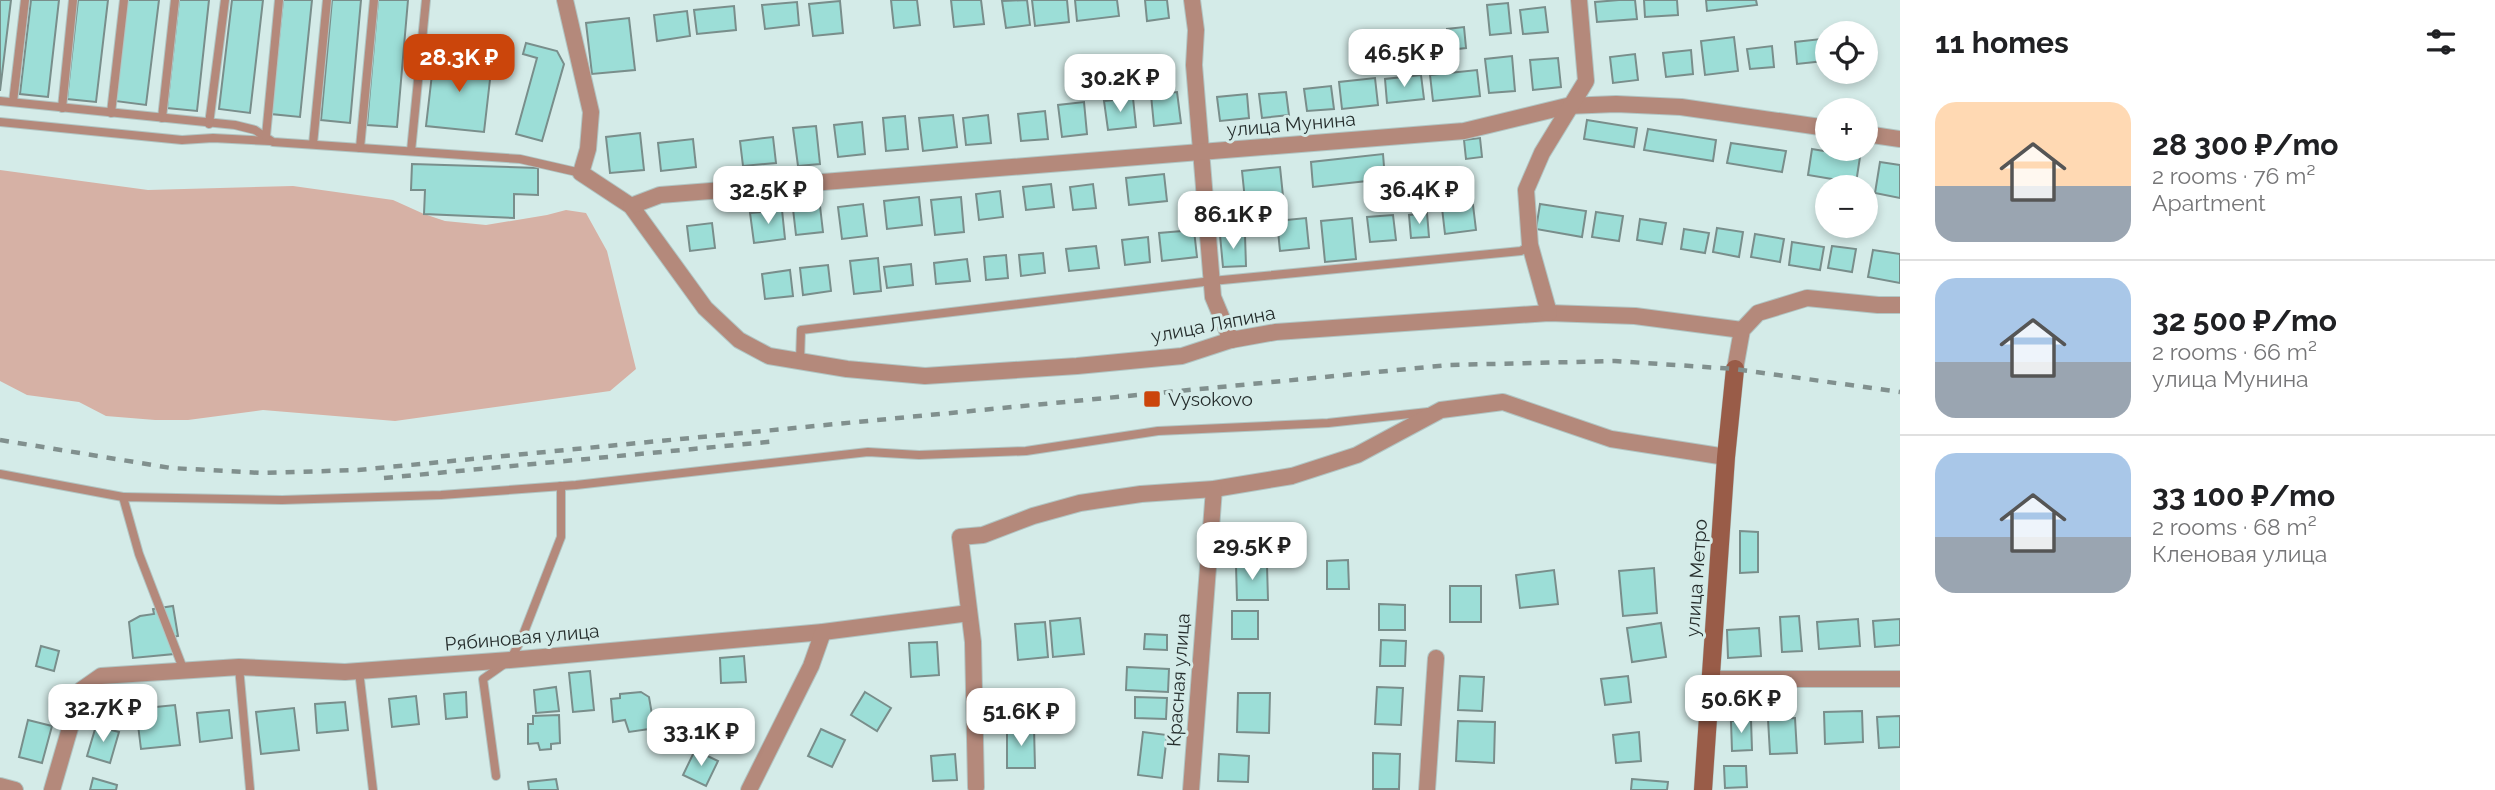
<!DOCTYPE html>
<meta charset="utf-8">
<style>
:root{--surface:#fff;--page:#f2f2f2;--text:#202124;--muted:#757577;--line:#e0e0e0;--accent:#cb450b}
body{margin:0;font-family:Raleway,sans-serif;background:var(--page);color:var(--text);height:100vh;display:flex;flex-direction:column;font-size:26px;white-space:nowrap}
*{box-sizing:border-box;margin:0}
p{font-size:23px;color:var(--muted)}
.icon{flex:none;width:38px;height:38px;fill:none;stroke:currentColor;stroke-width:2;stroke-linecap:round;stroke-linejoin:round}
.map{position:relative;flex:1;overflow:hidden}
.drawer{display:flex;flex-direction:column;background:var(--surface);width:595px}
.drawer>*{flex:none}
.tools{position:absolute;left:1815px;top:21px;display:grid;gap:14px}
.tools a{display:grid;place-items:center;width:63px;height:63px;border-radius:50%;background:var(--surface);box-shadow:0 4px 10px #0003;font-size:35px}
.price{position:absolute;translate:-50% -60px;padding:0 16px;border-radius:14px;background:#fff;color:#222;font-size:23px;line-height:46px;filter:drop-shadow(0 2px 4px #0008)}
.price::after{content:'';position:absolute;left:50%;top:42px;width:21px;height:16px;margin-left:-10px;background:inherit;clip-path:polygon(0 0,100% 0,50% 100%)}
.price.active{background:var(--accent);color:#fff}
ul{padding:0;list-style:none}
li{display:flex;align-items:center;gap:21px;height:175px;padding:0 35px}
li+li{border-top:2px solid var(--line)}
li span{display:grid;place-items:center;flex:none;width:196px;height:140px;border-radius:21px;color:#555}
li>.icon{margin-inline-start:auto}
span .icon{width:84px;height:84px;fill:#fffc;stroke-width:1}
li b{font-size:30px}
h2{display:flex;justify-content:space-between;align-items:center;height:84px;padding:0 35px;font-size:30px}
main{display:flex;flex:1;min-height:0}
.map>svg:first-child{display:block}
</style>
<main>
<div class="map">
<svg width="1900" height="790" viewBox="0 0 1900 790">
<rect width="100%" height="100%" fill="#d4ebe8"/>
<path fill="#d6b1a5" d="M0,170l148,20 145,-4 100,14 31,14 21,7 41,4 61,-10 19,-5 20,3 21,38 29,118 -26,22 -215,30 -132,-11 -75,10h-33l-49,-4 -27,-14 -52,-7 -27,-14z"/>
<g fill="#9cded7" stroke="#798e8b" stroke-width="2">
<path d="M0,0h11l-11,91z"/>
<path d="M31,0h28l-11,97 -28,-3z"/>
<path d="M78,0h30l-12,102 -29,-3z"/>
<path d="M127,0h32l-13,105 -31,-4z"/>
<path d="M179,0h30l-12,111 -30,-3z"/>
<path d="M232,0h31l-13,113 -31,-4z"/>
<path d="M283,0h29l-12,117 -29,-3z"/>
<path d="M332,0h29l-11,123 -29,-3z"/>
<path d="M378,0h30l-11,127 -30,-2z"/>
<path d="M891,0h26l3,25 -26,3z"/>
<path d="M951,0h30l3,24 -30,3z"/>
<path d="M1027,0l3,25 -24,3 -4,-27z"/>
<path d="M1032,0h35l2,22 -34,4z"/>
<path d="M1075,0h42l2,16 -42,5z"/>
<path d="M1145,0h22l2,18 -22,3z"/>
<path d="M1619,0h16l2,19 -40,3 -2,-20z"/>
<path d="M1644,0h33l1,15 -33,2z"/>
<path d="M1706,0h50l1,5 -50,6z"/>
<path d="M840,1l3,32 -30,3 -4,-32z"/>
<path d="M797,2l2,23 -34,4 -3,-24z"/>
<path d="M1508,3l3,30 -21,2 -3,-30z"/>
<path d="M734,6l2,24 -39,4 -3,-24z"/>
<path d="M1545,7l3,25 -25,2 -3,-24z"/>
<path d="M687,11l3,25 -33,5 -3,-26z"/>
<path d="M629,18l6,52 -43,4 -6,-51z"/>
<path d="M1464,27l2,21 -17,2 -2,-21z"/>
<path d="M1734,37l4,34 -33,4 -4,-34z"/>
<path d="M1821,39l3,22 -27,3 -2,-22z"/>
<path d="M526,43l31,8 7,13 -22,77 -26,-7 21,-76 -14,-4z"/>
<path d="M1772,46l2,21 -24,2 -3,-20z"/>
<path d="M1691,50l2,24 -27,3 -3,-24z"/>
<path d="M1635,54l3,26 -25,3 -3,-26z"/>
<path d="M1512,56l3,35 -26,2 -4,-34z"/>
<path d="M434,57l58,5 -8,70 -58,-6z"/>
<path d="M1558,58l3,29 -28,3 -3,-30z"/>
<path d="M1477,70l3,26 -47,5 -3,-26z"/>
<path d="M1421,75l3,24 -37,4 -2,-24z"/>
<path d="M1375,78l3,27 -36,4 -3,-27z"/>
<path d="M1331,86l3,23 -27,2 -3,-22z"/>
<path d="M1177,92l4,31 -27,3 -3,-31z"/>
<path d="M1286,92l3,23 -27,3 -3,-24z"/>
<path d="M1247,94l2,24 -29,3 -3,-24z"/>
<path d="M1133,98l3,29 -28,3 -4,-29z"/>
<path d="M1084,102l3,32 -25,3 -4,-32z"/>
<path d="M1045,111l3,28 -27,2 -3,-27z"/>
<path d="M953,115l4,32 -34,4 -4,-33z"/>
<path d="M988,115l3,28 -25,2 -3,-27z"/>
<path d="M905,116l3,33 -22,2 -3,-33z"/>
<path d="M1587,120l50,8 -3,19 -50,-8z"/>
<path d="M862,122l3,32 -27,3 -4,-32z"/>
<path d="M816,126l4,38 -22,2 -5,-38z"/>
<path d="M1648,129l68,11 -3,21 -69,-11z"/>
<path d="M640,133l4,37 -34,3 -4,-36z"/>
<path d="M773,137l3,26 -33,3 -3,-25z"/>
<path d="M1480,138l2,19 -16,2 -2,-19z"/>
<path d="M693,139l3,28 -35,4 -3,-28z"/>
<path d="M1731,143l55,8 -4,21 -55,-9z"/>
<path d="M1812,149l48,8 -4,26 -48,-8z"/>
<path d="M1383,154l2,25 -72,8 -2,-25z"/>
<path d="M1880,162l20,3v33l-25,-5z"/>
<path d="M412,164l126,4v27l-24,-1v24l-90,-4 1,-24h-14z"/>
<path d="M1280,167l3,29 -38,4 -3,-29z"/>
<path d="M1164,174l3,27 -38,4 -3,-27z"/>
<path d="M1051,184l3,23 -28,3 -3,-23z"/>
<path d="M1093,184l3,24 -23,2 -3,-23z"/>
<path d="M1000,191l3,26 -24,3 -3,-26z"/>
<path d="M919,197l3,28 -35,4 -3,-28z"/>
<path d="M961,197l3,35 -29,3 -4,-35z"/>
<path d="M863,204l4,32 -25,3 -4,-32z"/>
<path d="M1540,204l46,7 -4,26 -46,-8z"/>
<path d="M1473,205l3,25 -31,4 -3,-26z"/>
<path d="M820,206l3,26 -27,3 -3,-26z"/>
<path d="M782,210l3,29 -31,4 -4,-30z"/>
<path d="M1596,212l27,4 -4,25 -27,-4z"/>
<path d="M1427,213l2,24 -18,1 -2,-23z"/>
<path d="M1393,215l3,25 -26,2 -3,-25z"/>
<path d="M1306,218l3,30 -29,3 -3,-30z"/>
<path d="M1352,218l4,41 -31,3 -4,-41z"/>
<path d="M1640,219l26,4 -4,21 -25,-4z"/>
<path d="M712,223l3,25 -25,3 -3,-25z"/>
<path d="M1717,228l26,4 -4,25 -26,-5z"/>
<path d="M1684,229l25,4 -4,20 -24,-4z"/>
<path d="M1194,230l3,27 -35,4 -3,-28z"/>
<path d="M1755,234l29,5 -4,23 -29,-5z"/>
<path d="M1220,235h25l1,31 -23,1z"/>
<path d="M1148,237l2,25 -25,3 -3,-25z"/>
<path d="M1792,242l32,5 -4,23 -31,-5z"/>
<path d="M1096,246l3,22 -30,3 -3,-22z"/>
<path d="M1832,246l24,3 -4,23 -24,-4z"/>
<path d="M1873,250l27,4v29l-32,-6z"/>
<path d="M1043,253l2,20 -24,3 -2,-21z"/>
<path d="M1006,255l2,23 -22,2 -2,-23z"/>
<path d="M878,258l3,33 -27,3 -4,-33z"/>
<path d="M967,259l3,22 -34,3 -2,-21z"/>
<path d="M911,264l2,21 -26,3 -3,-21z"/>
<path d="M828,265l3,26 -28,4 -3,-27z"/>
<path d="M790,270l3,26 -28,3 -3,-25z"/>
<path d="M1740,531l18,1v40l-18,1z"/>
<path d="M1348,560l1,29h-22v-28z"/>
<path d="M1236,565h31l1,35h-31z"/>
<path d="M1654,568l3,45 -34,3 -4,-45z"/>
<path d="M1554,570l4,34 -38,4 -4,-33z"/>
<rect x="1450" y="586" width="31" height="36"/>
<path d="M1379,604l26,1v25h-26z"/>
<path d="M173,606l5,30 -6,1 2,17 -41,4 -4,-36 11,-6 14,-2 -1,-5z"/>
<rect x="1232" y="611" width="26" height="28"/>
<path d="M1799,616l3,35 -20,1 -2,-35z"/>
<path d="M1080,618l4,36 -31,3 -3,-36z"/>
<path d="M1858,619l2,27 -41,3 -2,-27z"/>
<path d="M1900,619v26l-25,2 -2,-26z"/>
<path d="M1045,622l3,35 -30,3 -3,-36z"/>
<path d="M1661,623l5,34 -34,5 -5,-34z"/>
<path d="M1759,628l2,28 -33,2 -1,-28z"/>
<path d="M1145,634l22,1v15l-23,-1z"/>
<path d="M1381,640l25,1 -1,25h-25z"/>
<path d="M937,642l2,33 -28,2 -2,-34z"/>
<path d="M41,646l18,5 -5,20 -18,-5z"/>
<path d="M744,656l2,26 -25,1 -1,-25z"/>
<path d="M1127,667l42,2 -1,23 -42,-2z"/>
<path d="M590,671l4,39 -21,2 -4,-39z"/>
<path d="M1460,676l24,1 -2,34 -24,-1z"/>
<path d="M1628,676l3,26 -26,3 -4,-26z"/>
<path d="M556,687l3,24 -23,2 -2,-23z"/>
<path d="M1377,687l26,1 -2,37 -26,-1z"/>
<path d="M466,692l1,25 -21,2 -2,-25z"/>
<path d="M641,692l8,5 5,29 -5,3 -20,3 -4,-12 -12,2 -2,-23 9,-1v-4z"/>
<path d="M865,692l26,16 -14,23 -26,-16z"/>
<path d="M1238,693h32l-1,40 -32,-1z"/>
<path d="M416,696l3,28 -27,3 -3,-28z"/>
<path d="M1135,697l32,1 -1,21 -31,-1z"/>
<path d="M345,702l3,28 -31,3 -2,-29z"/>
<path d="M175,705l5,40 -39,4 -5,-40z"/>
<path d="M294,708l5,42 -38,4 -5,-42z"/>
<path d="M229,710l3,28 -32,4 -3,-29z"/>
<path d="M1862,711l1,31 -38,2 -1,-32z"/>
<path d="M559,715l1,28 -9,1v5l-11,1 -2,-7 -10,1v-20h5v-8z"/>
<path d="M1900,716v31l-21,1 -2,-31z"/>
<path d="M1795,718l2,35 -27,1 -2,-35z"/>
<path d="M28,720l24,6 -10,37 -23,-6z"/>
<path d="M1751,720l1,30 -20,1 -1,-30z"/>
<path d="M1458,721l37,1 -1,41 -38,-2z"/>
<path d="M96,726l23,6 -9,31 -23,-7z"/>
<path d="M1007,727h27l1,41h-28z"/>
<path d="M821,729l24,11 -13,27 -24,-11z"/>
<path d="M1143,732l24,3 -5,43 -24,-3z"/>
<path d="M1639,732l2,29 -25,2 -3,-28z"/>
<path d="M695,750l23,11 -12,25 -23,-11z"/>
<path d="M1373,753l27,1 -1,35h-26z"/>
<path d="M955,754l2,26 -24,1 -2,-25z"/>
<path d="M1219,754l30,2 -1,26 -30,-1z"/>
<path d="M1724,766h22l1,21 -22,1z"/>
<path d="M93,778l24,7 -1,5h-26z"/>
<path d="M556,779l2,11h-29l-1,-8z"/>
<path d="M1632,779l36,3 -1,8h-36z"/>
</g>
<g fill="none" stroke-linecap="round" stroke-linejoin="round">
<g stroke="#b1c5c3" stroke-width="10">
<g id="lane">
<path d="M0,101l235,24 20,5 18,12 247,17 61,14"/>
<path d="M13,102l12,-102"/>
<path d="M62,108l11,-108"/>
<path d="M111,113l13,-113"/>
<path d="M162,118l13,-118"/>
<path d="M0,122l182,18 31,-2 57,3"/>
<path d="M209,124l16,-124"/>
<path d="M266,136l13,-136"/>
<path d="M313,144l14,-144"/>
<path d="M360,148l14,-148"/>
<path d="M411,151l15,-151"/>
<path d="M800,361l1,-31 411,-49 309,-30 9,-6"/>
<path d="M0,474l123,23"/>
<path d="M239,667l11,122"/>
<path d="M184,671l-45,-117 -16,-57 159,3 159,-5 135,-10 292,-33 51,3 107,-4 132,-20 170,-8 100,-11"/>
<path d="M359,671l14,119"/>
<path d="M496,776l-13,-97 27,-19 11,-20 40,-103v-51"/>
</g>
</g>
<g stroke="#b1c5c3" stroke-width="18">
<g id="street">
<path d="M565,0l26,112 -3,37 -7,24 50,33 74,102 34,32 30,16 78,13 78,7 152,-10 105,-10 49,-16 45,-8 273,-19 86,3 107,14"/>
<path d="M1192,0l4,30 -2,35 19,232 18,43"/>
<path d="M1866,134l34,5"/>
<path d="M631,206l29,-11 804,-64 103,-25 49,-2 65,3 146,21"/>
<path d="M1549,313l-19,-68 -4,-55 16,-37 44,-72 -7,-81"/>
<path d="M1735,369l7,-39 16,-17 49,-15 71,7h22"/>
<path d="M1710,679h190"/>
<path d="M0,786l15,4"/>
<path d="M976,787l-3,-145 -13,-105 23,-2 50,-19 47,-13 61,-9 73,-5 78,-13 65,-21 84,-45 62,-8 108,37 115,18"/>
<path d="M52,790l29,-100 20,-14 138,-9 106,5 165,-12 313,-28 146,-19"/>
<path d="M749,790l62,-124 12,-34"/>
<path d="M1191,790l23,-301"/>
<path d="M1427,790l9,-132"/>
</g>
</g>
<g stroke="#b1c5c3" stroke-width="19">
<path id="secondary" d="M1703,790l23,-333 9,-88"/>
</g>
<use href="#lane" stroke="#b4897b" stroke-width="8"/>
<use href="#street" stroke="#b4897b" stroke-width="16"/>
<use href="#secondary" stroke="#995c48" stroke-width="18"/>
<g stroke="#81908e" stroke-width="4.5" stroke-dasharray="9 9" stroke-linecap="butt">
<path d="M0,440l171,28 90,5 97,-3 1091,-105 166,-4 120,8 165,23"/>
<path d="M384,478l394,-37"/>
</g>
</g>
<rect fill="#cb450b" stroke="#d4ebe8" stroke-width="2.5" x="1143" y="390" width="18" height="18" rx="3.5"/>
<g text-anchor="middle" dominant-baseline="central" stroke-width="6" stroke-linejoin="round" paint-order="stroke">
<g font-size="19" fill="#262e2d" stroke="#d4ebe8">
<text transform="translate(1291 124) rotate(-5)">улица Мунина</text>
<text transform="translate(1213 324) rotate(-11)">улица Ляпина</text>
<text transform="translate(1696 578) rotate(-86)">улица Метро</text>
<text transform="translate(522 637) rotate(-5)">Рябиновая улица</text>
<text transform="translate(1178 680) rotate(-86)">Красная улица</text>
</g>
<g font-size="19" fill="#262e2d" stroke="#d4ebe8" text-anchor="start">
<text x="1168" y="399">Vysokovo</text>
</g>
</g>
</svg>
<div class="tools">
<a><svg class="icon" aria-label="locate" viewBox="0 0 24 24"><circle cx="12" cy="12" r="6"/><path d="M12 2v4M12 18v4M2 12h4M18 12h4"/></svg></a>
<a>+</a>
<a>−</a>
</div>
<b class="price" style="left:1404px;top:89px">46.5K ₽</b>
<b class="price active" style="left:459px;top:94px">28.3K ₽</b>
<b class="price" style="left:1120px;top:114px">30.2K ₽</b>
<b class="price" style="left:768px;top:226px">32.5K ₽</b>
<b class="price" style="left:1419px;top:226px">36.4K ₽</b>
<b class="price" style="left:1233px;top:251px">86.1K ₽</b>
<b class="price" style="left:1252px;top:582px">29.5K ₽</b>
<b class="price" style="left:1741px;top:735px">50.6K ₽</b>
<b class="price" style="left:103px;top:744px">32.7K ₽</b>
<b class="price" style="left:1021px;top:748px">51.6K ₽</b>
<b class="price" style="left:701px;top:768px">33.1K ₽</b>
</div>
<section class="drawer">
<h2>11 homes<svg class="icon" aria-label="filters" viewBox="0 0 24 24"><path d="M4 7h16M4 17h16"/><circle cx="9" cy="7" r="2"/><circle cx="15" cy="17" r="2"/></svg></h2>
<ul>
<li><span style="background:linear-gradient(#ffd9b3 60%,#9aa5b1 0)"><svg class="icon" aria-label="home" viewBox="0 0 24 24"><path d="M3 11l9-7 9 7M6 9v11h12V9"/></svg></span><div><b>28 300 ₽/mo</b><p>2 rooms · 76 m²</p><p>Apartment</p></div></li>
<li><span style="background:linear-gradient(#a9c7e8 60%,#9aa5b1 0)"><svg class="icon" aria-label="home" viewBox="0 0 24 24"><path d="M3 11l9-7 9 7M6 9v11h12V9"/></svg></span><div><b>32 500 ₽/mo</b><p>2 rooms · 66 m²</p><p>улица Мунина</p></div></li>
<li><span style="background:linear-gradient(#a9c7e8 60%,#9aa5b1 0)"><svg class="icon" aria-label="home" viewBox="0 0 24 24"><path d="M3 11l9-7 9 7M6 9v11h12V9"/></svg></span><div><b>33 100 ₽/mo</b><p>2 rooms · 68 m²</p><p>Кленовая улица</p></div></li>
</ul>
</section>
</main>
